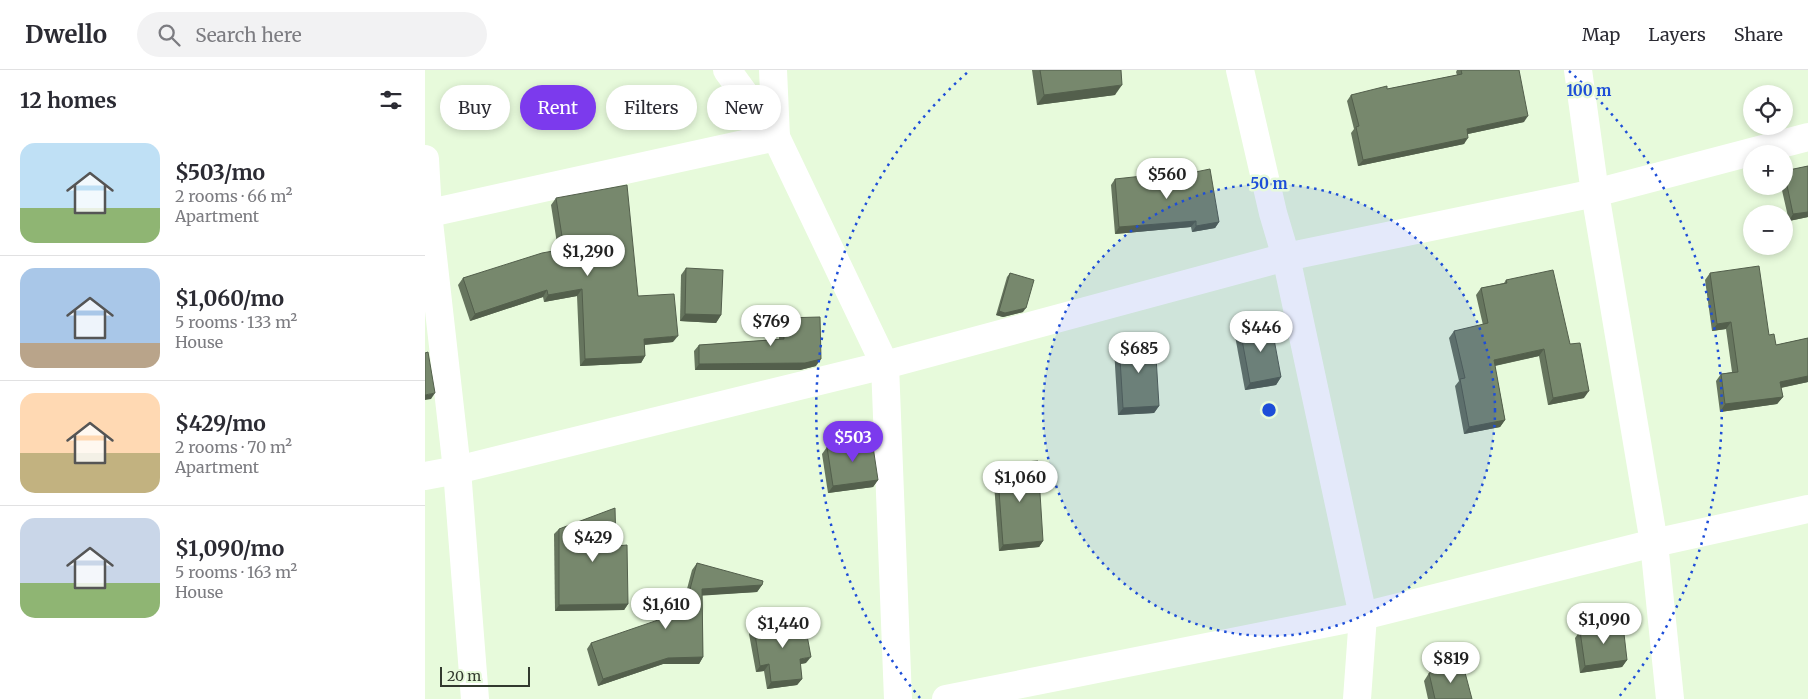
<!DOCTYPE html>
<meta charset="utf-8">
<style>
:root{--surface:#fff;--page:#f2f2f3;--text:#2b2b33;--muted:#7c7c81;--line:#e1e1e2;--accent:#7c3aed}
body{margin:0;font-family:Merriweather,serif;background:var(--page);color:var(--text);height:100vh;display:flex;flex-direction:column;font-size:19px;white-space:nowrap}
*{box-sizing:border-box;margin:0}
p{font-size:16px;color:var(--muted)}
.icon{flex:none;width:28px;height:28px;fill:none;stroke:currentColor;stroke-width:2;stroke-linecap:round;stroke-linejoin:round}
.map{position:relative;flex:1;overflow:hidden}
.sheet{display:flex;flex-direction:column;background:var(--surface);width:425px}
.sheet>*{flex:none}
.hud{position:absolute;left:15px;top:15px;width:475px;height:45px;display:flex;gap:10px}
.fabs{position:absolute;left:1318px;top:15px;display:grid;gap:10px}
.fabs a{display:grid;place-items:center;width:50px;height:50px;border-radius:50%;background:var(--surface);box-shadow:0 2px 8px #0003;font-size:25px}
.scale{position:absolute;left:15px;bottom:12px;width:90px;box-sizing:border-box;padding-left:5px;border:2px solid #32392e;border-top:0;font-size:14px;line-height:18px;white-space:nowrap;color:#32392e;-webkit-text-stroke:4px #e7fadb;paint-order:stroke}
.price{position:absolute;translate:-50% -42px;padding:0 11px;border-radius:18px;background:#fff;color:#222;font-size:16px;line-height:32px;filter:drop-shadow(0 1px 2px #0008)}
.price::after{content:'';position:absolute;left:50%;top:30px;width:15px;height:11px;margin-left:-8px;background:inherit;clip-path:polygon(0 0,100% 0,50% 100%)}
.price.selected{background:var(--accent);color:#fff}
ul{padding:0;list-style:none}
li{display:flex;align-items:center;gap:15px;height:125px;padding:0 20px}
li+li{border-top:1px solid var(--line)}
li span{display:grid;place-items:center;flex:none;width:140px;height:100px;border-radius:15px;color:#555}
li>.icon{margin-inline-start:auto}
span .icon{width:60px;height:60px;fill:#fffc;stroke-width:1}
li b{font-size:21px}
h2{display:flex;justify-content:space-between;align-items:center;height:60px;padding:0 20px;font-size:21px}
.pill{padding:0 18px;border-radius:22px;background:var(--surface);box-shadow:0 2px 8px #0003;font-size:18px;line-height:45px}
.pill.selected{background:var(--accent);color:#fff}
header{display:flex;align-items:center;gap:30px;box-sizing:border-box;height:70px;padding:0 25px;background:var(--surface);border-bottom:1px solid var(--line)}
header strong{font-size:24px}
nav{display:flex;gap:28px;margin-inline-start:auto;font-size:18px}
.search{width:350px;height:45px;background:var(--page);display:flex;align-items:center;gap:12px;box-sizing:border-box;padding:0 18px;border-radius:28px;color:var(--muted);font-size:19px}
main{display:flex;flex:1;min-height:0}
.map>svg:first-child{display:block}
</style>
<header>
<strong>Dwello</strong>
<div class="search"><svg class="icon" aria-label="search" viewBox="0 0 24 24"><circle cx="10" cy="10" r="6"/><path d="M15 15l6 6"/></svg>Search here</div>
<nav><a>Map</a><a>Layers</a><a>Share</a></nav>
</header>
<main>
<section class="sheet">
<h2>12 homes<svg class="icon" aria-label="filters" viewBox="0 0 24 24"><path d="M4 7h16M4 17h16"/><circle cx="9" cy="7" r="2"/><circle cx="15" cy="17" r="2"/></svg></h2>
<ul>
<li><span style="background:linear-gradient(#bfe0f5 65%,#8fb573 0)"><svg class="icon" aria-label="home" viewBox="0 0 24 24"><path d="M3 11l9-7 9 7M6 9v11h12V9"/></svg></span><div><b>$503/mo</b><p>2 rooms · 66 m²</p><p>Apartment</p></div></li>
<li><span style="background:linear-gradient(#a9c7e8 75%,#b9a48a 0)"><svg class="icon" aria-label="home" viewBox="0 0 24 24"><path d="M3 11l9-7 9 7M6 9v11h12V9"/></svg></span><div><b>$1,060/mo</b><p>5 rooms · 133 m²</p><p>House</p></div></li>
<li><span style="background:linear-gradient(#ffd9b3 60%,#c2b280 0)"><svg class="icon" aria-label="home" viewBox="0 0 24 24"><path d="M3 11l9-7 9 7M6 9v11h12V9"/></svg></span><div><b>$429/mo</b><p>2 rooms · 70 m²</p><p>Apartment</p></div></li>
<li><span style="background:linear-gradient(#c9d6e8 65%,#8fb573 0)"><svg class="icon" aria-label="home" viewBox="0 0 24 24"><path d="M3 11l9-7 9 7M6 9v11h12V9"/></svg></span><div><b>$1,090/mo</b><p>5 rooms · 163 m²</p><p>House</p></div></li>
</ul>
</section>
<div class="map">
<svg width="1383" height="629" viewBox="0 0 1383 629">
<rect width="100%" height="100%" fill="#e7fadb"/>
<g fill="none" stroke-linecap="round" stroke-linejoin="round">
<g stroke="#fff" stroke-width="28">
<path d="M302,0l49,67 109,228 13,334"/>
<path d="M815,0l33,143 13,44 77,359 -6,83"/>
<path d="M1153,0l17,123 59,350 16,156"/>
<path d="M0,89l3,54 29,257 18,229"/>
<path d="M0,144l351,-77 -3,-67"/>
<path d="M0,406l32,-6 428,-105 401,-108 309,-64 213,-56"/>
</g>
<path stroke="#fff" stroke-width="28" d="M521,629l417,-83 291,-73 154,-34"/>
</g>
<g fill="#66755e">
<path d="M607,0h89l-6,25 -78,10z"/>
<path d="M1032,0h62l5,52 -56,12 -4,10 -106,22 -7,-33 3,-4 -7,-28 4,-6 36,-6 70,-14 -1,-3z"/>
<path d="M1383,96v51l-19,4 -8,-35h3v-15z"/>
<path d="M690,109l37,2 67,41 -4,6 -23,4 -1,-5 -76,7 -4,-49z"/>
<path d="M131,128l82,98 35,46 -28,3v11l-4,7 -61,3 -3,-70 -33,6 -1,-5 -73,24 -12,-36 5,-7 95,-28 -7,-45z"/>
<path d="M261,198l35,47 -5,8 -36,-2 1,-46z"/>
<path d="M585,203l13,39 -20,5 -7,-2 11,-38z"/>
<path d="M1285,203l59,62 7,10 32,-7v44l-27,6 2,9 -6,7 -57,8 -4,-31 5,-7 11,-2 -6,-43 -14,2 -7,-51z"/>
<path d="M1081,210l64,64 14,54 -36,7 -9,-49 -44,10 10,54 -5,7 -36,7 -9,-48 4,-5 -10,-43 5,-7 29,-6 -7,-30 5,-7 23,-5z"/>
<path d="M358,248l33,48 -16,4h-105l-1,-19 5,-6 80,-6v-15z"/>
<path d="M815,259l41,48 -5,8 -31,5 -10,-54z"/>
<path d="M694,272l40,64 -5,7 -36,2 -4,-66z"/>
<path d="M402,377l51,33 -5,7 -45,6 -6,-39z"/>
<path d="M572,394l46,77 -4,6 -40,4 -6,-81z"/>
<path d="M134,459l69,75 -4,6 -69,1 -1,-77z"/>
<path d="M272,493l65,22 -5,7 -55,3 1,62 -4,7h-36l-65,22 -11,-37 4,-6 88,-24 13,-49z"/>
<path d="M329,558l52,35 -6,1 2,15 -5,6 -30,4 -3,-18 -8,1 -7,-38z"/>
<path d="M1155,561l47,29 -5,7 -42,6 -5,-35z"/>
<path d="M1004,603l43,26h-44l-4,-18z"/>
</g>
<g fill="#535f4c">
<path d="M697,15l-7,10 -78,10 7,-10z"/>
<path d="M1103,46l-4,6 -61,13 4,-6z"/>
<path d="M1043,68l-4,6 -106,22 5,-6z"/>
<path d="M1383,142v5l-19,4 4,-7z"/>
<path d="M771,151l-5,6 -76,7 4,-7z"/>
<path d="M794,152l-4,6 -23,4 4,-6z"/>
<path d="M157,219l-5,7 -33,6 4,-7z"/>
<path d="M122,220l-4,7 -73,24 5,-7z"/>
<path d="M601,238l-3,4 -20,5 -7,-2 3,-4z"/>
<path d="M260,244l36,1 -5,8 -36,-2z"/>
<path d="M1306,252l-5,7 -14,2 5,-7z"/>
<path d="M253,266l-5,6 -33,3 4,-6z"/>
<path d="M1119,279l-5,7 -50,11 5,-7z"/>
<path d="M220,286l-4,7 -61,3 5,-7z"/>
<path d="M396,289l-5,7 -16,4h-105l4,-6z"/>
<path d="M1383,306v6l-33,7 5,-7z"/>
<path d="M856,307l-5,8 -31,5 5,-7z"/>
<path d="M1164,321l-5,7 -36,7 5,-7z"/>
<path d="M10,323l-4,6 -6,1v-5z"/>
<path d="M1358,327l-6,7 -57,8 5,-8z"/>
<path d="M734,336l-5,7 -36,2 5,-7z"/>
<path d="M1080,350l-5,7 -36,7 5,-7z"/>
<path d="M453,410l-5,7 -45,6 5,-7z"/>
<path d="M618,471l-4,6 -40,4 4,-6z"/>
<path d="M337,515l-5,7 -60,4 5,-7z"/>
<path d="M203,534l-4,6 -69,1 4,-6z"/>
<path d="M278,587l-4,7h-36l-65,22 5,-7 65,-21z"/>
<path d="M386,587l-5,6 -11,2 5,-6z"/>
<path d="M1202,590l-5,7 -42,6 5,-7z"/>
<path d="M344,594l-5,7 -8,1 4,-6z"/>
<path d="M377,609l-5,6 -30,4 4,-7z"/>
</g>
<g fill="#77886d" stroke="#535f4c">
<path d="M615,0h81l1,15 -78,10z"/>
<path d="M1036,0h58l9,46 -61,13 1,9 -105,22 -7,-33 3,-1 -8,-31 36,-9v3l75,-15z"/>
<path d="M1383,96v46l-15,2 -9,-43z"/>
<path d="M785,99l9,53 -23,4v-5l-77,6 -4,-48 37,-4v6z"/>
<path d="M202,115l11,111 36,-2 4,42 -34,3 1,17 -60,3 -3,-70 -34,6 -1,-5 -72,24 -12,-36 79,-25 22,-4 -8,-51z"/>
<path d="M1334,196l10,69 5,-1 2,11 32,-7v38l-28,6 3,15 -58,7 -4,-30 17,-2 -7,-50 -14,2 -7,-51z"/>
<path d="M261,198l37,2 -2,45 -36,-1z"/>
<path d="M1128,200l17,74 10,-1 9,48 -36,7 -9,-49 -50,11 11,60 -36,7 -9,-48 5,-1 -11,-47 34,-8 -7,-35 26,-5 -1,-3z"/>
<path d="M585,203l24,7 -8,28 -21,5 -6,-2z"/>
<path d="M395,247l1,42 -16,4 -106,1v-19l85,-6 -1,-21z"/>
<path d="M846,253l10,54 -31,6 -10,-54z"/>
<path d="M730,270l4,66 -36,2 -4,-66z"/>
<path d="M3,282l7,41 -10,2v-42z"/>
<path d="M447,370l6,40 -45,6 -6,-39z"/>
<path d="M613,391l5,80 -40,4 -6,-81z"/>
<path d="M190,438l1,38 11,-1 1,59 -69,1v-76z"/>
<path d="M272,493l66,18 -1,4 -60,4 1,68 -35,1 -65,21 -12,-36 70,-24h21z"/>
<path d="M379,549l7,38 -11,2 2,20 -31,3 -2,-18 -9,2 -6,-38z"/>
<path d="M1198,555l4,35 -42,6 -5,-35z"/>
<path d="M1038,595l9,34h-37l-6,-26z"/>
</g>
<circle cx="844" cy="340" r="226" fill="#1d4ed8" fill-opacity=".12"/>
<g fill="none" stroke="#1d4ed8" stroke-width="2.5" stroke-dasharray="2.5 5">
<circle cx="844" cy="340" r="226"/>
<path d="M495 628A452 452 0 0 1 544 1M1144 1A452 452 0 0 1 1193 628"/>
</g>
<circle cx="844" cy="340" r="8" fill="#1d4ed8" stroke="#e7fadb" stroke-width="2.5"/>
<g font-size="15" text-anchor="middle" font-weight="bold" fill="#1d4ed8" stroke="#e7fadb" stroke-width="5" stroke-linejoin="round" paint-order="stroke">
<text x="1164" y="26">100 m</text>
<text x="844" y="119">50 m</text>
</g>
</svg>
<div class="fabs">
<a><svg class="icon" aria-label="locate" viewBox="0 0 24 24"><circle cx="12" cy="12" r="6"/><path d="M12 2v4M12 18v4M2 12h4M18 12h4"/></svg></a>
<a>+</a>
<a>−</a>
</div>
<div class="scale">20 m</div>
<b class="price" style="left:742px;top:130px">$560</b>
<b class="price" style="left:163px;top:207px">$1,290</b>
<b class="price" style="left:346px;top:277px">$769</b>
<b class="price" style="left:836px;top:283px">$446</b>
<b class="price" style="left:714px;top:304px">$685</b>
<b class="price selected" style="left:428px;top:393px">$503</b>
<b class="price" style="left:595px;top:433px">$1,060</b>
<b class="price" style="left:168px;top:493px">$429</b>
<b class="price" style="left:241px;top:560px">$1,610</b>
<b class="price" style="left:1179px;top:575px">$1,090</b>
<b class="price" style="left:358px;top:579px">$1,440</b>
<b class="price" style="left:1026px;top:614px">$819</b>
<div class="hud">
<a class="pill">Buy</a>
<a class="pill selected">Rent</a>
<a class="pill">Filters</a>
<a class="pill">New</a>
</div>
</div>
</main>
